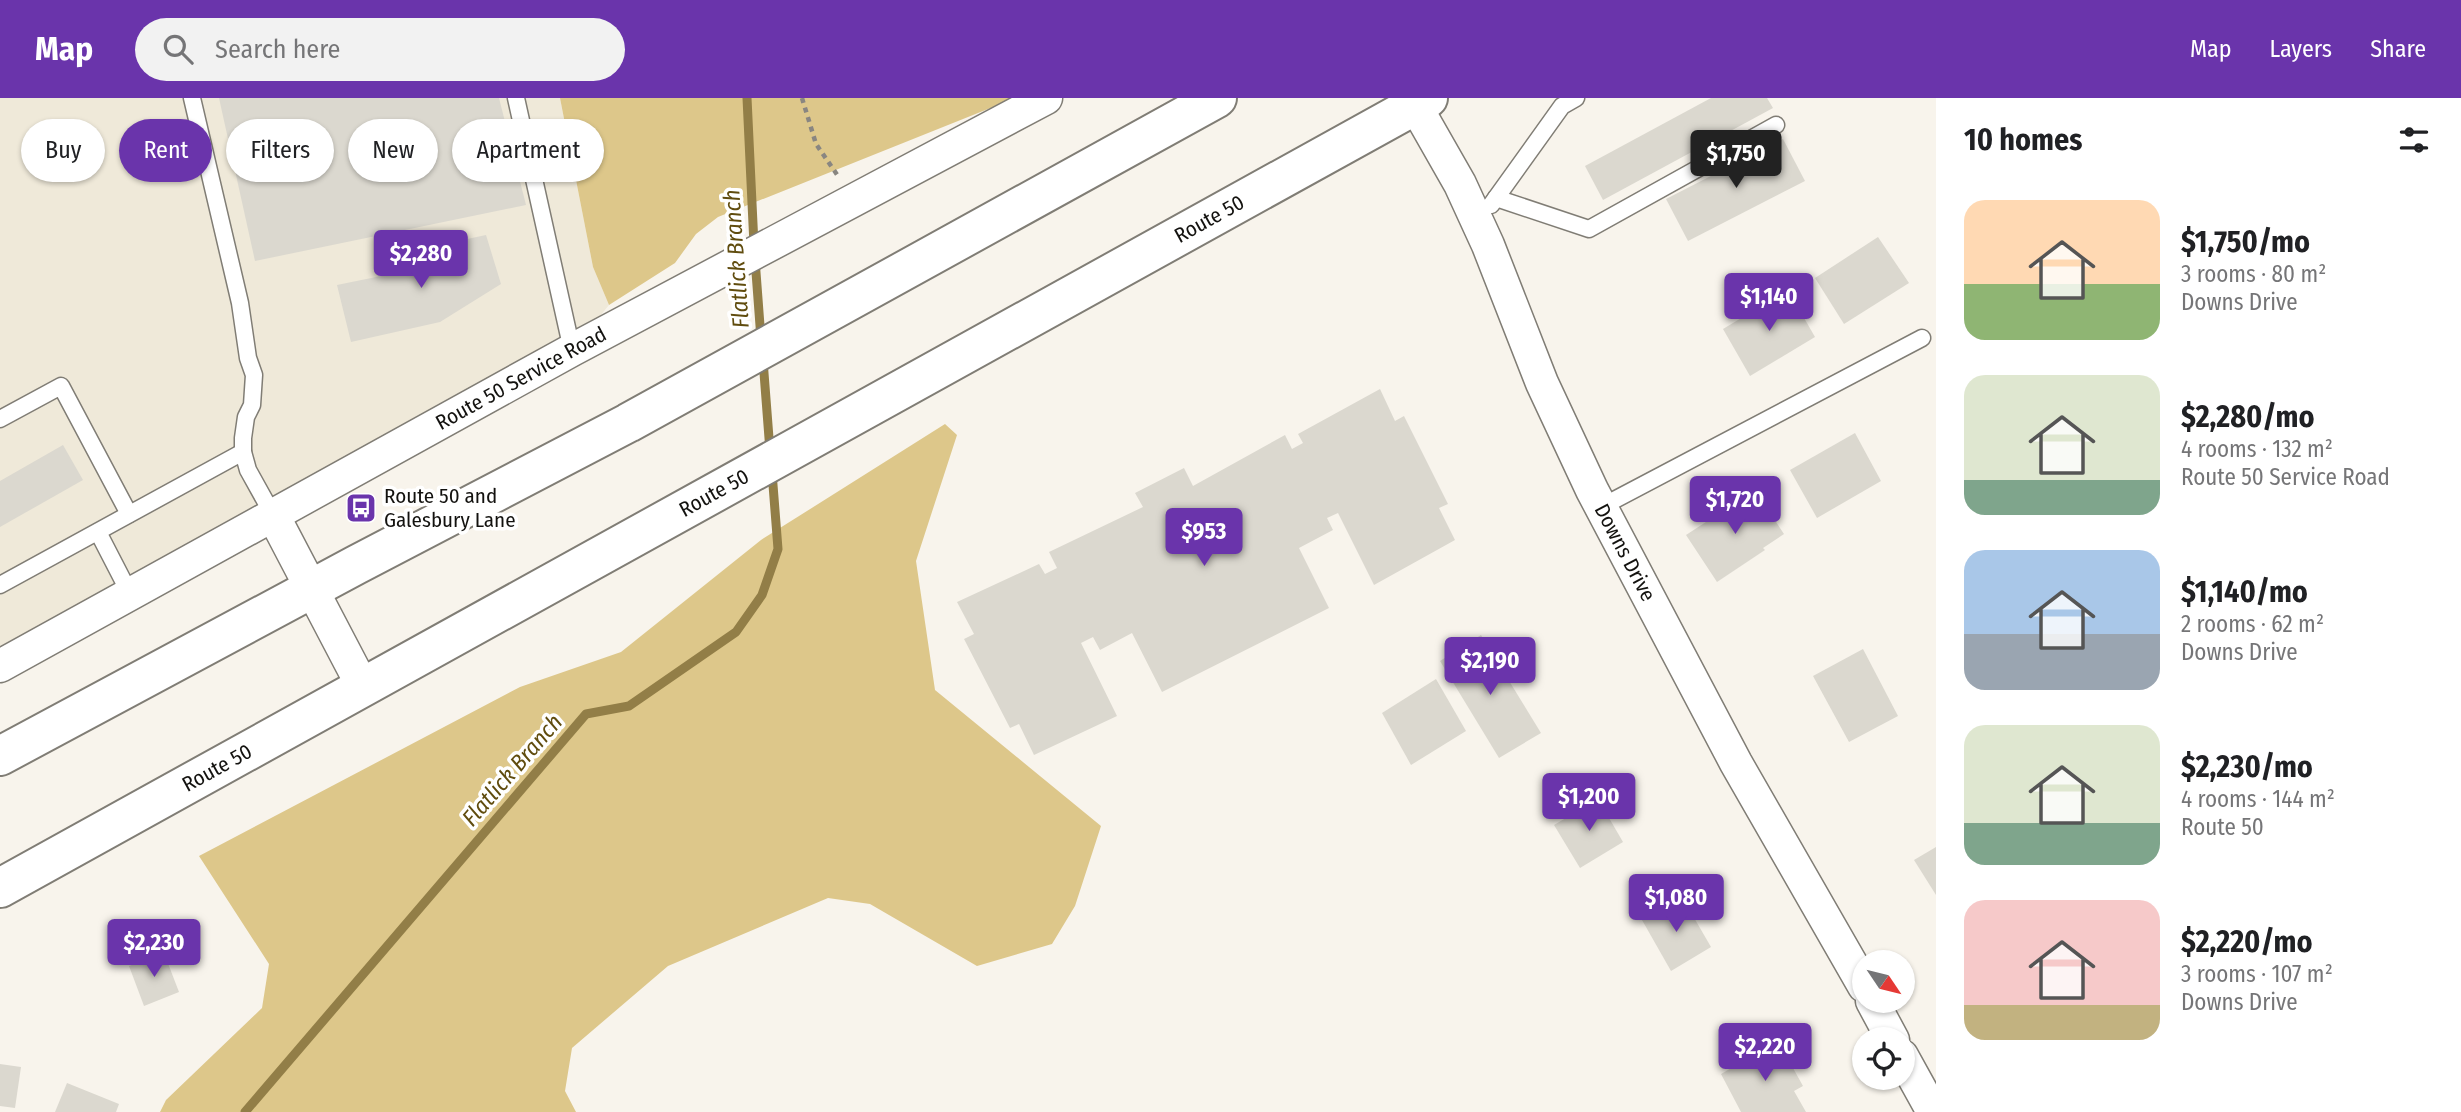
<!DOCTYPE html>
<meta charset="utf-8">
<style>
:root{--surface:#fff;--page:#f2f2f2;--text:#202124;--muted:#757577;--accent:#6a34ab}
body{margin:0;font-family:"Fira Sans Condensed",sans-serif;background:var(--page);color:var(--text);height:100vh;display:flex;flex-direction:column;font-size:26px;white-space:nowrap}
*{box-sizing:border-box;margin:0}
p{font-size:23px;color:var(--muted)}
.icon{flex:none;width:38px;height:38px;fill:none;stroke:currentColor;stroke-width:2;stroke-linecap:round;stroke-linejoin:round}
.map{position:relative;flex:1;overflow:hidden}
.drawer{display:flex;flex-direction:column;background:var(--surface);width:525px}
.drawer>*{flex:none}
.hud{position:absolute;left:21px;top:21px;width:665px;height:63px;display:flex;gap:14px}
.needle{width:46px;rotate:125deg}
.buttons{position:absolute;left:1852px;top:852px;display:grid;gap:14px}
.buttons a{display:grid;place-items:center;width:63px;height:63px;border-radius:50%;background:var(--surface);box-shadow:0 2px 5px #0004;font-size:35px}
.price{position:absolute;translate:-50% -60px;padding:0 16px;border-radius:7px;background:var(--accent);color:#fff;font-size:23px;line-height:46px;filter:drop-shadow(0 2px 4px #0008)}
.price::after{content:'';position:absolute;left:50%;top:42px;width:21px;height:16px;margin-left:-10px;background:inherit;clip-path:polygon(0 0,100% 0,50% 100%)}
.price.on{background:#222;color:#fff}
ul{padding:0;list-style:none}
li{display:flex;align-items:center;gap:21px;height:175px;padding:0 28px}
li span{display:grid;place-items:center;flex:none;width:196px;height:140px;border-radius:21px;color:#555}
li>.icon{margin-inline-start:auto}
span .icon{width:84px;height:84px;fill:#fffc;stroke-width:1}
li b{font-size:30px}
h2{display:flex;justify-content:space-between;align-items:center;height:84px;padding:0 28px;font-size:30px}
.chip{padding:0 24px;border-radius:32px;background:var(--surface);box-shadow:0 2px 5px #0004;font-size:24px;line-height:63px}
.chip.on{background:var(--accent);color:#fff}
header{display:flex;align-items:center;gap:42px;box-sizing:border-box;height:98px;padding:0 35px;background:var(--accent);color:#fff}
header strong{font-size:33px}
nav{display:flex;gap:38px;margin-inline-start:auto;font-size:24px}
.search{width:490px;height:63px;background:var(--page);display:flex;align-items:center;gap:18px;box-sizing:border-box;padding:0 24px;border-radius:38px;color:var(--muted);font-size:26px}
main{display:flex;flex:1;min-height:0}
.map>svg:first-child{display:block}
</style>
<header>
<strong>Map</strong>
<div class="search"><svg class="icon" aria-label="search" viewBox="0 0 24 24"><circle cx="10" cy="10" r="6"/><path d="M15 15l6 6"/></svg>Search here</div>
<nav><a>Map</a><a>Layers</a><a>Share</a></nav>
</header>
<main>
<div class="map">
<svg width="1936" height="1014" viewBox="0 0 1936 1014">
<rect width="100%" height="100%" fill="#f8f4ec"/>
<path fill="#efe9d9" d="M0,0h560l33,169 16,38 -37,45 -572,316z"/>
<g fill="#ddc78a">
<path d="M560,0h453v1l-295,118 -22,17 -21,29 -66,42 -16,-38z"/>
<path d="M945,326l12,11 -41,126 19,129 166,136 -26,80 -23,38 -75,22 -107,-62 -42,-6 -160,68 -96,82 -7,43 11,21h-416l6,-12 96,-92 7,-44 -70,-108 321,-169 101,-35 140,-112z"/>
</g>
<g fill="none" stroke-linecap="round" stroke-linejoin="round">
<g stroke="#927e47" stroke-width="9">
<path d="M747,0l7,147"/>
<path d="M755,161l6,80"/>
<path d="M763,262l7,91"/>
<path d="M245,1014l341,-398 43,-8 107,-74 26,-37 16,-46 -6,-77"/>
</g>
</g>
<g fill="#dbd8cf">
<path d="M219,0h280l27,107 -271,56z"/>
<path d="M1711,0h56l6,10 -170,92 -18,-34z"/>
<path d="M1783,41l22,42 -117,60 -22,-42z"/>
<path d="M486,137l15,49 -61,38 -89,20 -14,-57 83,-17 -4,-18z"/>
<path d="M1878,139l31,46 -65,41 -29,-46z"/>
<path d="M1788,192l27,47 -65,39 -27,-47z"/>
<path d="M1380,291l15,32 9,-5 44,88 -9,4 16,32 -81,45 -36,-72 -11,5 6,12 -34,18 30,60 -167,84 -30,-59 -32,17 -7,-13 -12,6 36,73 -83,39 -15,-31 -9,4 -46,-89 10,-5 -17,-32 82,-38 6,10 12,-6 -8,-16 94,-45 -8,-14 49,-25 9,18 92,-51 7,14 11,-6 -5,-9z"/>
<path d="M1855,335l26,48 -64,37 -27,-48z"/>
<path d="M63,347l20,35 -83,47v-46z"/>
<path d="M1755,392l29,44 -21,14 2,2 -48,32 -31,-47z"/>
<path d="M1481,537l60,98 -42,25 -59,-97z"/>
<path d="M1863,551l35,67 -49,26 -36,-66z"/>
<path d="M1436,581l30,52 -55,34 -29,-52z"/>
<path d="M1598,701l25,43 -43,26 -26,-43z"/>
<path d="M1936,749v48l-22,-35z"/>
<path d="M1682,799l29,50 -40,24 -29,-51z"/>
<path d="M164,855l15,39 -35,14 -15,-40z"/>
<path d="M1778,943l25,45 -9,5 12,21h-65l-20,-38z"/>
<path d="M0,966l21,3 -6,41 -15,-2z"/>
<path d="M67,985l52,21 -3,8h-61z"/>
</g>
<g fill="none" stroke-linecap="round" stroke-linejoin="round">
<g stroke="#807d75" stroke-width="19">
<g id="service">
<path d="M192,0l48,205 8,55 6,17 -2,30 -6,12 -3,21v14l5,18 25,45"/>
<path d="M516,0l56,252"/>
<path d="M1496,100l93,31 187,-104"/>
<path d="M1491,107l71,-99 14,-8"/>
<path d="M0,321l61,-33 68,128"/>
<path d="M1601,409l321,-169"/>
<path d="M98,434l32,62"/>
<path d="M0,487l243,-133"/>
</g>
</g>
<g stroke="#807d75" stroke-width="35">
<g id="minor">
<path id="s1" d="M1415,7l45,79 28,61 54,138 50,107 144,273 128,223"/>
<path d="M273,417l90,172"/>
<path id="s2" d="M0,568l572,-316 474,-252"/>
<path d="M1872,903l21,39"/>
<path d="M1902,958l31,56"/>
</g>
</g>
<g stroke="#807d75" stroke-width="42">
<g id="trunk">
<path d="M0,658l356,-191 272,-142 589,-325"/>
<path id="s3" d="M0,790l1428,-790"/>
</g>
</g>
<path stroke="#898681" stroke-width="4.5" stroke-dasharray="5 5" stroke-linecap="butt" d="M802,0l14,46 22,32"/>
<use href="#service" stroke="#fff" stroke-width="16"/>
<use href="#minor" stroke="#fff" stroke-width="32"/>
<use href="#trunk" stroke="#fff" stroke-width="38"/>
</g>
<defs>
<g id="bus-square" transform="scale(1.575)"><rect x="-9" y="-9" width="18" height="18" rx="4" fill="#6a34ab" stroke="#fff"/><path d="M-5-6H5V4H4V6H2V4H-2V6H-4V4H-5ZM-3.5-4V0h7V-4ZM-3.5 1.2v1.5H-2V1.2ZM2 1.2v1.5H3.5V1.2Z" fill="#fff"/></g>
</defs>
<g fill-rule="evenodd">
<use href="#bus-square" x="361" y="410"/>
</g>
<g text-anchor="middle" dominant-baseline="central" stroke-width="7" stroke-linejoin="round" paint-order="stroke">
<g font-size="21" fill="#13120f" stroke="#fff">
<text stroke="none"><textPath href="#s3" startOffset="1382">Route 50</textPath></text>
<text stroke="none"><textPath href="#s2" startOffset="595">Route 50 Service Road</textPath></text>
<text stroke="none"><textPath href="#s3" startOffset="816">Route 50</textPath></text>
<text stroke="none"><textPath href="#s1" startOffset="495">Downs Drive</textPath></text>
<text stroke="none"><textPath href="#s3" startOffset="248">Route 50</textPath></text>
</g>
<g font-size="21" fill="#13120f" stroke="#fff" text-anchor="start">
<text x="384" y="398">Route 50 and<tspan x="384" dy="24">Galesbury Lane</tspan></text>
</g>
<g font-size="23" font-style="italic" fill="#604c0e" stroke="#fff">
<text transform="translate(736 161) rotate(-94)">Flatlick Branch</text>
<text transform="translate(512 672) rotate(-49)">Flatlick Branch</text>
</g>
</g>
</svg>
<div class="buttons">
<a><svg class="needle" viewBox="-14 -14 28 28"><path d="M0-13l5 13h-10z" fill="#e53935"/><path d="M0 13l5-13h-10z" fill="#757577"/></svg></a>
<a><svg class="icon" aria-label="locate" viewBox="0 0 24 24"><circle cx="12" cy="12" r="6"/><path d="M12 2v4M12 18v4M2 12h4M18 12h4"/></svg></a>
</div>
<b class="price on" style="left:1736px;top:92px">$1,750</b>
<b class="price" style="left:421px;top:192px">$2,280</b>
<b class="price" style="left:1769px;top:235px">$1,140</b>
<b class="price" style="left:1735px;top:438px">$1,720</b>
<b class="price" style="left:1204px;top:470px">$953</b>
<b class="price" style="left:1490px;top:599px">$2,190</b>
<b class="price" style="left:1589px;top:735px">$1,200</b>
<b class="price" style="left:1676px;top:836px">$1,080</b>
<b class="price" style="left:154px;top:881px">$2,230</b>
<b class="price" style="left:1765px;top:985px">$2,220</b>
<div class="hud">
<a class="chip">Buy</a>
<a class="chip on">Rent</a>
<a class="chip">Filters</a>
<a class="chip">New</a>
<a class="chip">Apartment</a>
</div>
</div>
<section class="drawer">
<h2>10 homes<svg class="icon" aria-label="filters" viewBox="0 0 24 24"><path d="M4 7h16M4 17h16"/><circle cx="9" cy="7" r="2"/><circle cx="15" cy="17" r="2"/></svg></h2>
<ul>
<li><span style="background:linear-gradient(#ffd9b3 60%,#8fb573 0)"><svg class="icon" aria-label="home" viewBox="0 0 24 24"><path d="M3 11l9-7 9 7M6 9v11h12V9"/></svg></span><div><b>$1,750/mo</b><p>3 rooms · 80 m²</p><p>Downs Drive</p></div></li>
<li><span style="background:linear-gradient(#dfe7d0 75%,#7fa58c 0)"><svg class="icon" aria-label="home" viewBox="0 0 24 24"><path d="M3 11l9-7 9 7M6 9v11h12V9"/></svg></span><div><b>$2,280/mo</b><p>4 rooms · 132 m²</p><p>Route 50 Service Road</p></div></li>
<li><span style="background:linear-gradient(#a9c7e8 60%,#9aa5b1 0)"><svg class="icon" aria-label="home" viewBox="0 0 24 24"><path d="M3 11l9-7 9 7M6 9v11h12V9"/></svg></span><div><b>$1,140/mo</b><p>2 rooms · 62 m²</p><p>Downs Drive</p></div></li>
<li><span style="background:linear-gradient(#dfe7d0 70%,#7fa58c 0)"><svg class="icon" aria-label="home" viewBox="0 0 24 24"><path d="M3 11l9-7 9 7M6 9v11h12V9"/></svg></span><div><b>$2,230/mo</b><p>4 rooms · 144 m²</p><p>Route 50</p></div></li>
<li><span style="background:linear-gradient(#f6c9c9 75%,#c2b280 0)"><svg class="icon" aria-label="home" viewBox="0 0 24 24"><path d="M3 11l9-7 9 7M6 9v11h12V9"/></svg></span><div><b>$2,220/mo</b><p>3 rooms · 107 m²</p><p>Downs Drive</p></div></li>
</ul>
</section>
</main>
